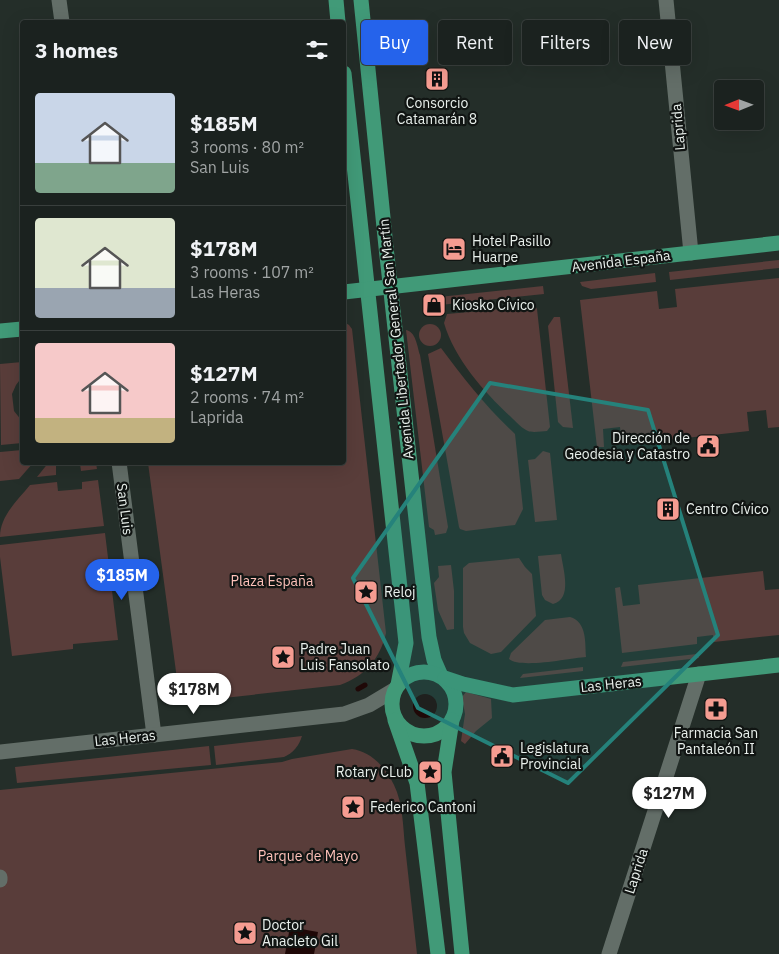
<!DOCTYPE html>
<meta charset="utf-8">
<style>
:root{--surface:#1b221f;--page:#242a28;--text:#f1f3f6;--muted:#a0a4a4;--line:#393f3d;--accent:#2563eb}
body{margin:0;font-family:"IBM Plex Sans",sans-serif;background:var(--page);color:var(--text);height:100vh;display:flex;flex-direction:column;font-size:19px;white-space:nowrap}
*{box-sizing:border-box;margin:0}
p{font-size:16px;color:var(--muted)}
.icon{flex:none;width:28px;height:28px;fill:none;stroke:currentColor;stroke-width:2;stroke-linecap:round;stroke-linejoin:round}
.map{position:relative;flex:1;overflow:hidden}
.drawer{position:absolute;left:20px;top:20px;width:326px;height:445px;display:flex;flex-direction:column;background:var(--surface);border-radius:5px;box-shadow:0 5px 20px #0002,0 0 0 1px var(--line)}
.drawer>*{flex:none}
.guide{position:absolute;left:361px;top:20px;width:342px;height:45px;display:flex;gap:10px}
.needle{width:32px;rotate:269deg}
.tools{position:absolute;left:714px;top:80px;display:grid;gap:10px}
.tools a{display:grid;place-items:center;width:50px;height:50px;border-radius:5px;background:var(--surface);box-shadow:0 5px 20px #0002,0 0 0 1px var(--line);font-size:25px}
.price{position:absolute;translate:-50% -42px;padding:0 11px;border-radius:18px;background:#fff;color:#222;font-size:16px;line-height:32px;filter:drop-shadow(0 1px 2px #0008)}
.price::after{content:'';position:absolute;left:50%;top:30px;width:15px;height:11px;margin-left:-8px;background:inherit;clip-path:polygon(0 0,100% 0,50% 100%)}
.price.active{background:var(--accent);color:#fff}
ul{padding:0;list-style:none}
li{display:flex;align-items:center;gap:15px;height:125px;padding:0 15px}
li+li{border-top:1px solid var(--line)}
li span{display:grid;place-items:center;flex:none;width:140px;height:100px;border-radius:5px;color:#555}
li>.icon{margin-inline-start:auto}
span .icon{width:60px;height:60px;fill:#fffc;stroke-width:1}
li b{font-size:21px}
h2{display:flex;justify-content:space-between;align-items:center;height:60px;padding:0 15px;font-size:21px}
.tag{padding:0 18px;border-radius:5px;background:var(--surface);box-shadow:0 5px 20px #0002,0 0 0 1px var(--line);font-size:18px;line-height:45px}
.tag.active{background:var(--accent);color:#fff}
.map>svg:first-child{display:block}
</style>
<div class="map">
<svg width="779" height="954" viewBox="0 0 779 954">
<rect width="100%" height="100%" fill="#242e29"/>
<g fill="#593d3a">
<path d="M779,260v8l-109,12 -1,-8z"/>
<path d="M655,273l1,9 -65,7 -9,-3 -2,-4z"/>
<path d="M779,278v149l-11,1 -2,-18 -19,2 2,19 -127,14 -2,-18 -17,2 1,18h-7l-17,-147 77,-9 2,18 18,-2 -2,-18z"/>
<path d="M543,286l1,8 -104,11 -1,-8z"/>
<path d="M535,306l2,3 13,118 -3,4c-5,0 -14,2 -19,0 -5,-2 -11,-8 -15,-12 -28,-26 -58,-59 -69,-96l3,-9z"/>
<path d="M554,317h6l13,111 -10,-1 -5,-5 -10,-96z"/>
<path d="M344,322l5,3 3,4 34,304c-6,26 -21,43 -46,52l-152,17 -7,-3 -2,-5 -31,-231 196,-1z"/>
<circle cx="430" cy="335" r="11"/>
<path d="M406,330c10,2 11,16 14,25l28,172 -2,6 -11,2 -1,-5 -5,-3z"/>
<path d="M441,348c23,31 46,60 74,86l8,75 -8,16 -49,6 -6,-2 -1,-2 -31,-173z"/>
<path d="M22,362v15l-6,8 -4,9 2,17 8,10v22l-21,2 -1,-81z"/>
<path d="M22,450v12l11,1 -14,16 -19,2v-29z"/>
<path d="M543,451l7,2 7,67 -22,2 -7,-62 7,-1z"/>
<path d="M49,462l47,1 1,6 -16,2 -1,-7 -24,2v9l-19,2z"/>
<path d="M98,480l6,46 -104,11c0,-21 17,-36 30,-52l27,-3 1,9 24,-2v-7z"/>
<path d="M105,533l13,107 -45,4v5l-61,7 -12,-99v-12z"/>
<path d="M561,554c2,15 12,45 -8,50l-8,-4 -3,-5 -4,-39z"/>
<path d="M519,558l6,9 7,7 4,42 -35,36 -10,2 -21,-11 -6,-10 -1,-6v-59l6,-5z"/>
<path d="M451,565l3,26v38l-7,1 -9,-20 -4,-27 5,-6 -1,-11z"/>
<path d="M763,571l2,19 14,-1v46l-65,7 -1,-7 -16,2v7l-75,9 -7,-65 5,-1 3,19 17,-2 -2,-19z"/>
<path d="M570,617c17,5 15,25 16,40 -16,1 -65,12 -77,2l2,-6 34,-33z"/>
<path d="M697,654l2,4 -78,9 2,-5z"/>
<path d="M583,667v4l-63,7 3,-4z"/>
<path d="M466,692l25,7 1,19 -16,13 -11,13 -4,-3 4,-27 -3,-17z"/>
<path d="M302,736c-3,10 -9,17 -18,21l-68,8 -2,-19z"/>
<path d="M209,746l2,19 -194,18 -2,-16z"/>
<path d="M352,749c20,3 34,19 42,36 9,18 9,42 11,61 4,36 8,72 12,108h-417v-164l282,-28 10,-3z"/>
</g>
<g fill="#1f0807">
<circle cx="425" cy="706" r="12"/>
<path d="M290,927l28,5 -4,22h-29z"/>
</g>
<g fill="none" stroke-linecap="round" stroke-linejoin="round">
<path stroke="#1f0807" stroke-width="5" d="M358,689l7,-4"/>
<g stroke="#636e68" stroke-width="15">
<path d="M59,0l3,22"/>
<path d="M666,0l25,253"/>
<path d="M119,462l35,273"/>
<path d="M0,752l344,-38 25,-9 25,-15"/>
<path d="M0,877v3"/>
<path d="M609,954l90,-280"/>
</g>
<g stroke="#419a78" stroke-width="15">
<path d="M336,0l2,22"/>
<path d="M361,0l25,247 43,390 5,23 7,16"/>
<path d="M344,73l62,570 -8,42"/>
<path d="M344,292l435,-49"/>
<path d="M0,331l22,-2"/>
<circle cx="424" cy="704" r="32"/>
<path d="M445,678l18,6 50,11 266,-30"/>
<path d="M395,720l22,63 21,171"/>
<path d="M452,720l-8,52 18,182"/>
</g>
</g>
<path fill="#25827b" fill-opacity="0.2" stroke="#25827b" stroke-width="4" stroke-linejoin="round" d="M490,383l158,27 70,225 -150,148 -150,-75 -65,-130z"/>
<defs>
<g id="building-square" transform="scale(1.25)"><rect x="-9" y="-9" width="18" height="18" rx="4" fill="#f59c91" stroke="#111513"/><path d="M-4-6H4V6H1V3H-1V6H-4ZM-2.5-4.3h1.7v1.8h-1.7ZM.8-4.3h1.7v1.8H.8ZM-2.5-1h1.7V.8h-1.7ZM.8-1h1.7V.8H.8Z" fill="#111"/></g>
<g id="hotel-square" transform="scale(1.25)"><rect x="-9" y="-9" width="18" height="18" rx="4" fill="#f59c91" stroke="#111513"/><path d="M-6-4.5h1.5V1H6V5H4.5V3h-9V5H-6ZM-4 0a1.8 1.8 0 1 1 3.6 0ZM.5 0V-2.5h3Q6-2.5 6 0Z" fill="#111"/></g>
<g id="shop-square" transform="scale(1.25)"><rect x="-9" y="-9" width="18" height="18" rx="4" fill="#f59c91" stroke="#111513"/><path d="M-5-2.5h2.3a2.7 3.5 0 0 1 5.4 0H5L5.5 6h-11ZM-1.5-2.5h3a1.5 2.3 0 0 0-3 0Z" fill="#111"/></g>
<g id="civic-square" transform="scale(1.25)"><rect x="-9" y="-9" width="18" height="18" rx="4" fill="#f59c91" stroke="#111513"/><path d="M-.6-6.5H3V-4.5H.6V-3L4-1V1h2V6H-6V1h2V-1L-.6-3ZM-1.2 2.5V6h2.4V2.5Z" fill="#111"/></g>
<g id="sight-square" transform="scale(1.25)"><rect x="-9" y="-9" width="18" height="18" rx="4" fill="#f59c91" stroke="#111513"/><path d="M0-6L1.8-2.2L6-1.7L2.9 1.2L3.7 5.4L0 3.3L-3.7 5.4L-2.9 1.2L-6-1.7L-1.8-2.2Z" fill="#111"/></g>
<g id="pharmacy-square" transform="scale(1.25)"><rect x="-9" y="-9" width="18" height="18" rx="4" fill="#f59c91" stroke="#111513"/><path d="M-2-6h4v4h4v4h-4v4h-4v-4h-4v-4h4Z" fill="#111"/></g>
</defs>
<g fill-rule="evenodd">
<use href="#building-square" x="437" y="79"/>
<use href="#hotel-square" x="454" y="249"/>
<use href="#shop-square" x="434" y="305"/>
<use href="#civic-square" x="708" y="446"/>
<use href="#building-square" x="668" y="509"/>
<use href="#sight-square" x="366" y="592"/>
<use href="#sight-square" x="283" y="657"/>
<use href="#pharmacy-square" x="716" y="709"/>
<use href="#civic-square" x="502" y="756"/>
<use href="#sight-square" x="430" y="772"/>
<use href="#sight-square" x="353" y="807"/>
<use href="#sight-square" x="245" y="933"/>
</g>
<g text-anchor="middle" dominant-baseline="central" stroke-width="4.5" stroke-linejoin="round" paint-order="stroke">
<g font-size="14" fill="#e9f0ec" stroke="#111513" text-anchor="start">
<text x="437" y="103" text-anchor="middle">Consorcio<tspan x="437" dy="16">Catamarán 8</tspan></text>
<text x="472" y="241">Hotel Pasillo<tspan x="472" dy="16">Huarpe</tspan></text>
<text x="452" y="305">Kiosko Cívico</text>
<text x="690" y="438" text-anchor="end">Dirección de<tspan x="690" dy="16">Geodesia y Catastro</tspan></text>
<text x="686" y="509">Centro Cívico</text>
<text x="384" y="592">Reloj</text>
<text x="300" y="649">Padre Juan<tspan x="300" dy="16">Luis Fansolato</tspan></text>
<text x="716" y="733" text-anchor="middle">Farmacia San<tspan x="716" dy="16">Pantaleón II</tspan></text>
<text x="520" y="748">Legislatura<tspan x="520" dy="16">Provincial</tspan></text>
<text x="412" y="772" text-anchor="end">Rotary CLub</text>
<text x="370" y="807">Federico Cantoni</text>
<text x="262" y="925">Doctor<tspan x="262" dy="16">Anacleto Gil</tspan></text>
</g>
<g font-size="14" fill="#e9f0ec" stroke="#111513">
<text transform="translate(678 127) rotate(-95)">Laprida</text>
<text transform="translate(621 261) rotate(-7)">Avenida España</text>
<text transform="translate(396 339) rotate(-96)">Avenida Libertador General San Martín</text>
<text transform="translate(125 509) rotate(83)">San Luis</text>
<text transform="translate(611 684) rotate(-6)">Las Heras</text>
<text transform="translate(125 738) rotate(-6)">Las Heras</text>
<text transform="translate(636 871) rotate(-72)">Laprida</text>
</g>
<g font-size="14" fill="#ffc2ba" stroke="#111513">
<text x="272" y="581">Plaza España</text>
<text x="308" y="856">Parque de Mayo</text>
</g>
</g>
</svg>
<div class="tools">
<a><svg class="needle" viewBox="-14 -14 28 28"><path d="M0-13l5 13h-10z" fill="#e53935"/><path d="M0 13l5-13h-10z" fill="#a0a4a4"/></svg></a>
</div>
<b class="price active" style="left:122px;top:601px">$185M</b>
<b class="price" style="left:194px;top:715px">$178M</b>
<b class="price" style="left:669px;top:819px">$127M</b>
<div class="guide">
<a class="tag active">Buy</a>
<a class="tag">Rent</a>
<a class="tag">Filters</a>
<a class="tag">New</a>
</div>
<section class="drawer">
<h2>3 homes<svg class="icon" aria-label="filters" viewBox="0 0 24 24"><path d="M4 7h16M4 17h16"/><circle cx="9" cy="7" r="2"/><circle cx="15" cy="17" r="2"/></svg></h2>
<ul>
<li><span style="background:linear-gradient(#c9d6e8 70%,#7fa58c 0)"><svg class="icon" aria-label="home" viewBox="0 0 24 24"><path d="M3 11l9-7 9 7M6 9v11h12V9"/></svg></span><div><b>$185M</b><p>3 rooms · 80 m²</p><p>San Luis</p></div></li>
<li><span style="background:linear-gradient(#dfe7d0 70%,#9aa5b1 0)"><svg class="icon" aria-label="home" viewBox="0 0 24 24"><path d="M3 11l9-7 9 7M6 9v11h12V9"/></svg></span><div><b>$178M</b><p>3 rooms · 107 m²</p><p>Las Heras</p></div></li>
<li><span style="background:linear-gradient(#f6c9c9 75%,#c2b280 0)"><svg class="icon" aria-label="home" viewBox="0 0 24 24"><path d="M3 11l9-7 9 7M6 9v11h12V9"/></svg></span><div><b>$127M</b><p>2 rooms · 74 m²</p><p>Laprida</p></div></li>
</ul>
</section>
</div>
